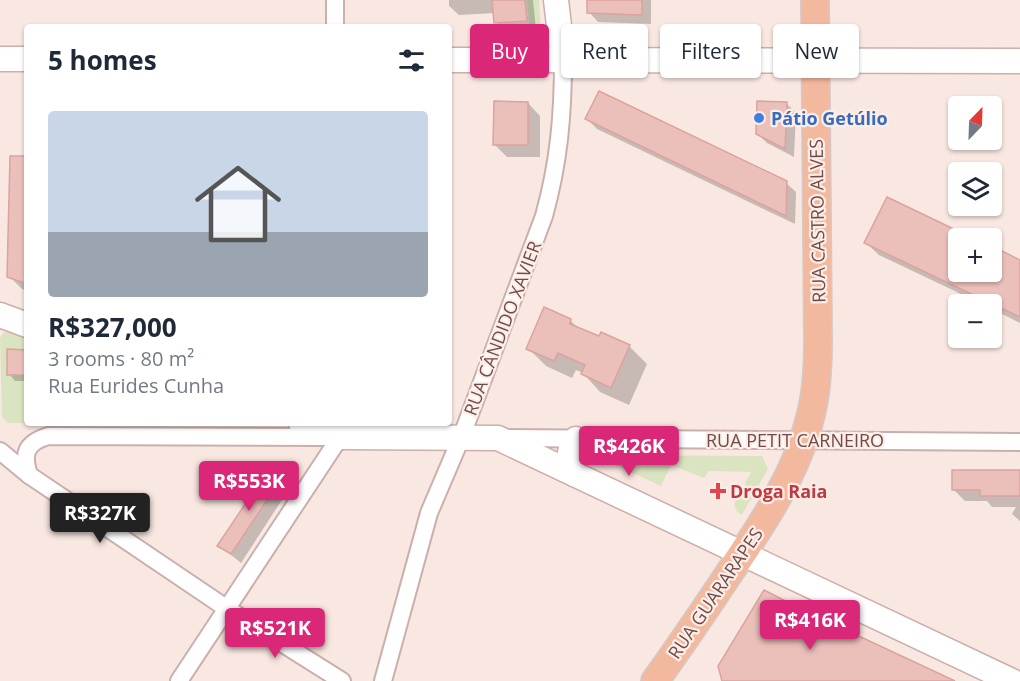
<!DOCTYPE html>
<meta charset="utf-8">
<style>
:root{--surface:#fff;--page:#f6f6f7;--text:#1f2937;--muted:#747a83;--line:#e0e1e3;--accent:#db2777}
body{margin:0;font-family:"Open Sans",sans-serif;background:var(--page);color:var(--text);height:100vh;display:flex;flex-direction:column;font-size:22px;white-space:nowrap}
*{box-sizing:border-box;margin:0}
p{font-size:20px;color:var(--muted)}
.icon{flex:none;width:33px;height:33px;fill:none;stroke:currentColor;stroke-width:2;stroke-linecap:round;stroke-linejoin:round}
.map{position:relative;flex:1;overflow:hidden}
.side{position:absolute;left:24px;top:24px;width:428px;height:402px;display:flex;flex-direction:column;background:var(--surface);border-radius:6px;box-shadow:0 2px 4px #0004}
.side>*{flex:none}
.hud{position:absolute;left:470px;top:24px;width:460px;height:54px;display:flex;gap:12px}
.needle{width:39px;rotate:23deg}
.buttons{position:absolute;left:948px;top:96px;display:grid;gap:12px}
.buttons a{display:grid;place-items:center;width:54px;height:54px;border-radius:6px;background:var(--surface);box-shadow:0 2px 4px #0004;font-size:30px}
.price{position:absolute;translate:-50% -51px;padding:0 14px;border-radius:6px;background:var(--accent);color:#fff;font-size:20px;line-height:39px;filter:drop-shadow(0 2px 3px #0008)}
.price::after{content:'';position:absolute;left:50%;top:36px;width:18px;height:14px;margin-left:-9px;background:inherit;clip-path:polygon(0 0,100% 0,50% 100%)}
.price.active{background:#222;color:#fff}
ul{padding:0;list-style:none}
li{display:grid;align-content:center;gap:12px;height:318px;padding:0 24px}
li+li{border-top:2px solid var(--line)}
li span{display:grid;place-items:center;height:186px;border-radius:6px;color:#555}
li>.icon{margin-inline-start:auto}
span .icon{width:108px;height:108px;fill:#fffc;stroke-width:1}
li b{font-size:26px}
h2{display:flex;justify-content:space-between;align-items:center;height:72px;padding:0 24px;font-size:26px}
.pill{padding:0 21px;border-radius:6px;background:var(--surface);box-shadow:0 2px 4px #0004;font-size:21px;line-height:54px}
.pill.active{background:var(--accent);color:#fff}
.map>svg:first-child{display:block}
</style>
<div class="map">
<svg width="1020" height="681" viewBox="0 0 1020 681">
<rect width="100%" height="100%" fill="#f9e8e1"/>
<g fill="#dbe4c1">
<path d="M527,0h12l2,33 -11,2z"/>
<path d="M4,332h8l15,5v86h229l6,2 -254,-2 -6,-6 -2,-79z"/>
<path d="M600,455l162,1 6,13 -26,46 -5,-3 -3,-8 12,-19 -1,-2 6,-11 -42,-1 -5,7 -33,-13 -10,21 -62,-29z"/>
</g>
<g fill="#0003">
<path d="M449,0h84l3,30 -31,2 -9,-10 -1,-9 -36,2 -10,-9z"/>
<path d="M589,0h62v24l-53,-2 -9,-10z"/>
<path d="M528,103l12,13v41h-33l-12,-12z"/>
<path d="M786,103l10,10 -2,44 -27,-14 -10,-10z"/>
<path d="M587,119l199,64 10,9 -1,32 -198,-95z"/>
<path d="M27,158v133l-5,-2 -13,-13z"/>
<path d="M887,199l84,39h-13v34h34v-24l28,14v61l-28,-14v-5h-10l-103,-49 -13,-12z"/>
<path d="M571,321l9,9 49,16 18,18 -18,41 -29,-13 -17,-19 -7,-3 -4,8 -26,-12 -18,-18z"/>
<path d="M27,352v29h-12l-6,-7z"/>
<path d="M1020,471v50l-8,-7 4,-7h-24l-5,-6h-22l-11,-11z"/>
<path d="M280,480l9,9 -48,74 -22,-18z"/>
</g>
<g fill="#ebc0bb" stroke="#dca29e" stroke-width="1.5">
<path d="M492,0h33l2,21 -33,2z"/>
<path d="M587,0h55v15l-55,-2z"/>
<path d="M599,91l188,90 -1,35 -201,-97z"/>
<path d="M494,101l34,1v43h-35z"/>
<path d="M757,101l30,1 -2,47 -29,-15z"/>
<path d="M10,156h17v128l-20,-7z"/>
<path d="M887,197l71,34v41h34v-26l28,14v57l-156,-74z"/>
<path d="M544,307l27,12 -1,5 29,12 2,-4 29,13 -19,43 -30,-14 4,-9 -27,-12 -4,8 -28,-12z"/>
<path d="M7,349l20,1v25h-20z"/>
<path d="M268,470l13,9 -50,75 -14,-8z"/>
<path d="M952,470h68v26h-40v-6h-28z"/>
<path d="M764,590l39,20 152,71h-233l-4,-15z"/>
</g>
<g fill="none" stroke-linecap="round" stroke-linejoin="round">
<g stroke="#cab0ac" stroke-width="20">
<g id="street">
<path d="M335,0v27"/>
<path d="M505,438l515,4"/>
<path d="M0,451l29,24 197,133 116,73"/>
<path d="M29,475c-7,-22 -3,-32 19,-39l276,1"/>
<path d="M179,681l161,-244"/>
<path d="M383,681l46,-168 32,-75 83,-222c15,-54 19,-101 19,-156"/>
</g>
</g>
<g stroke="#cdaeaa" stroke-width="27">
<g id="secondary">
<path d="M556,0l7,60"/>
<path d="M0,59h27"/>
<path d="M448,60l572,1"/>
<path d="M0,315l27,10"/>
<path d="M301,423l39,14 158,1 514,243"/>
<path d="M574,474c-7,-14 -6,-22 2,-35"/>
</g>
</g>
<g stroke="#d3c9c9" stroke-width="30">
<path id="primary" d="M655,681c26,-36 51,-73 75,-109 32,-48 66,-97 80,-154 7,-25 8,-51 8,-77l-3,-341"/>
</g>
<use href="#street" stroke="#fff" stroke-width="16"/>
<use href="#secondary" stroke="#fff" stroke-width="24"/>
<use href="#primary" stroke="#f2b99f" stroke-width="27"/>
</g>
<circle fill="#3f7fe0" stroke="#fdede6" stroke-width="2" cx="759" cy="118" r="6"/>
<path fill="#e0444e" stroke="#fdede6" stroke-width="2" d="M715 482h6v6h6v6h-6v6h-6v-6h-6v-6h6z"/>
<g text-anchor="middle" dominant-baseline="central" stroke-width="4.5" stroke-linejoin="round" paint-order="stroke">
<g font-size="18" font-weight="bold" fill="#366cbe" stroke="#fdede6" text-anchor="start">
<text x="771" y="118">Pátio Getúlio</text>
</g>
<g font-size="18" fill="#6d4c4b" stroke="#fdede6">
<text transform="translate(817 221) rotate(-91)">RUA CASTRO ALVES</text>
<text transform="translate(502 328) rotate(-69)">RUA CÂNDIDO XAVIER</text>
<text x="795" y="440">RUA PETIT CARNEIRO</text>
<text transform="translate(715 593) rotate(-56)">RUA GUARARAPES</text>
</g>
<g font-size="18" font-weight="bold" fill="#be3a42" stroke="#fdede6" text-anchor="start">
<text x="730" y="491">Droga Raia</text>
</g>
</g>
</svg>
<div class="buttons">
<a><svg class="needle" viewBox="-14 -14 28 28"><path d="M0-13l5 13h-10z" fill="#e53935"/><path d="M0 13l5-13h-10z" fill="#747a83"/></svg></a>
<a><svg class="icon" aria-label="layers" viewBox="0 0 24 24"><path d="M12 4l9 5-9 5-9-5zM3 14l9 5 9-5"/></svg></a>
<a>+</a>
<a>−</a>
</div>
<b class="price" style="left:629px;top:477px">R$426K</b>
<b class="price" style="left:249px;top:512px">R$553K</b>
<b class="price active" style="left:100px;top:544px">R$327K</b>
<b class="price" style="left:810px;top:651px">R$416K</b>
<b class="price" style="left:275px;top:659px">R$521K</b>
<div class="hud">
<a class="pill active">Buy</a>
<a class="pill">Rent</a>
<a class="pill">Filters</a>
<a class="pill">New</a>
</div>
<section class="side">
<h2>5 homes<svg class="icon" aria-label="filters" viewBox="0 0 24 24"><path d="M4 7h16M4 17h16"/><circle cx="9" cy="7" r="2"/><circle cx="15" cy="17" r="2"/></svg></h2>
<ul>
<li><span style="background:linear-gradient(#c9d6e8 65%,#9aa5b1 0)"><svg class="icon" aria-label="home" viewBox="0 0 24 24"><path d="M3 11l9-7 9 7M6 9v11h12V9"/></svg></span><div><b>R$327,000</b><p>3 rooms · 80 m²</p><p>Rua Eurides Cunha</p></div></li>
</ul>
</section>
</div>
